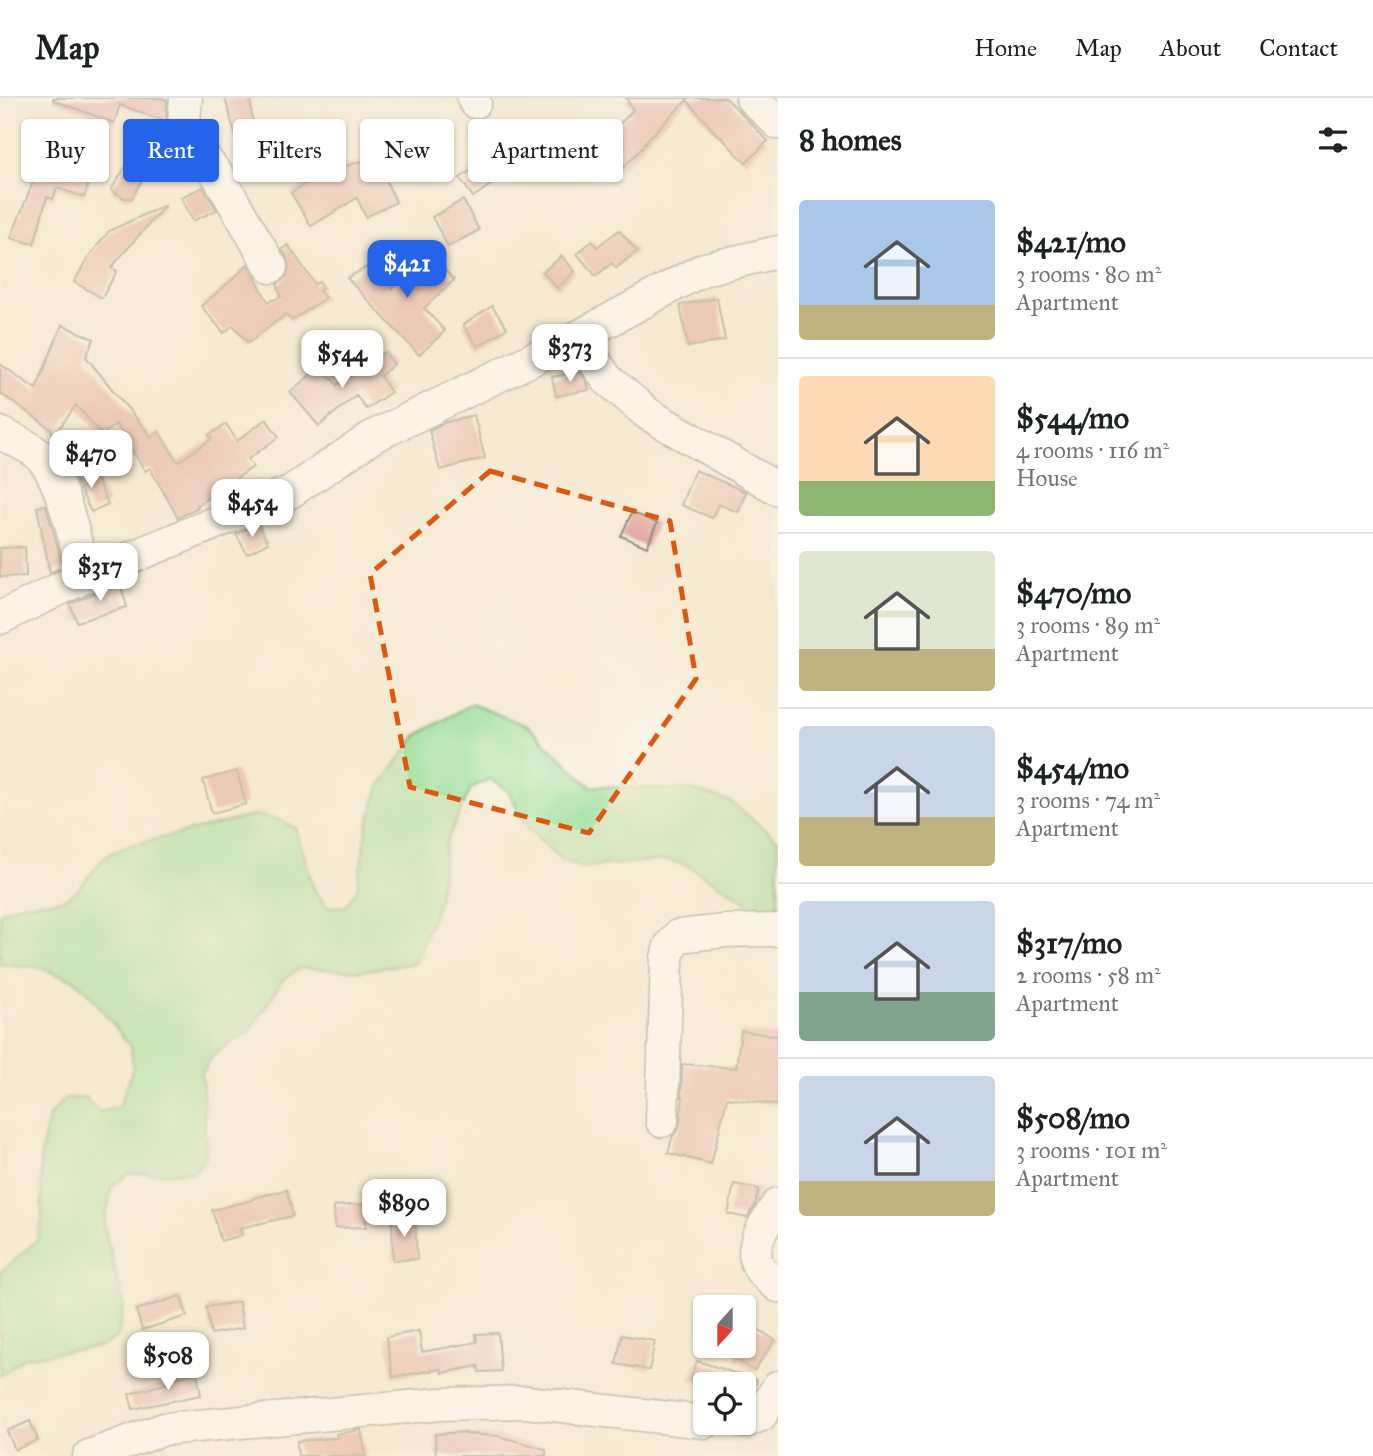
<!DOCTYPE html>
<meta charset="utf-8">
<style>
:root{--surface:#fff;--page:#f6f6f6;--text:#202124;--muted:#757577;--line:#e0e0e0;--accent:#2563eb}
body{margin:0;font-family:"IM FELL Great Primer",serif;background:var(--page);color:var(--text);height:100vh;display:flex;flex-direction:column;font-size:26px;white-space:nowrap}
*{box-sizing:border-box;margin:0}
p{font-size:23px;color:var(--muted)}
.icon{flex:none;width:38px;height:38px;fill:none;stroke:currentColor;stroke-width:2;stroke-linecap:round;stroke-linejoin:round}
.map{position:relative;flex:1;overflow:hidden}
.sheet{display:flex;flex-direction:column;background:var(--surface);width:595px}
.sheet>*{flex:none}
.hud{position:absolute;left:21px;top:21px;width:651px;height:63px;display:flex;gap:14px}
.needle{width:46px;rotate:201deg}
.controls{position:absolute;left:693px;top:1197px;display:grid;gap:14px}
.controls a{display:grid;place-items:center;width:63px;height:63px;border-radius:7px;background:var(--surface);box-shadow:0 2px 5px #0004;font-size:35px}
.price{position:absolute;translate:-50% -60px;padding:0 16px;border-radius:14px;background:#fff;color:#222;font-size:23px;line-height:46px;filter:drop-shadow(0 2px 4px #0008)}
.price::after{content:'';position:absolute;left:50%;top:42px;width:21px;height:16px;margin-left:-10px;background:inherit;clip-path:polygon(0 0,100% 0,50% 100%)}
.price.current{background:var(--accent);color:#fff}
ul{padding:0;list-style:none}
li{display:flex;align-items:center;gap:21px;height:175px;padding:0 21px}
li+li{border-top:2px solid var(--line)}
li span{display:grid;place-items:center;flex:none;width:196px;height:140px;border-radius:7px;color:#555}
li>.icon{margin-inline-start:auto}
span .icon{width:84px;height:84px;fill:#fffc;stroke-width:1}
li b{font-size:30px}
h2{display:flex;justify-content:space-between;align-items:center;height:84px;padding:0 21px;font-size:30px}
.chip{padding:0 24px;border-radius:7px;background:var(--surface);box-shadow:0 2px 5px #0004;font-size:24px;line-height:63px}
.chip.current{background:var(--accent);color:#fff}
header{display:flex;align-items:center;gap:42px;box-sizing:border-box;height:98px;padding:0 35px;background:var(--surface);border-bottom:2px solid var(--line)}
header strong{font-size:33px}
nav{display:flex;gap:38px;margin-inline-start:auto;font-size:24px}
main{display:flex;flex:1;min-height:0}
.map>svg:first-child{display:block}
</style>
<header>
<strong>Map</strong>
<nav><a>Home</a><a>Map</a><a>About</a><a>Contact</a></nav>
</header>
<main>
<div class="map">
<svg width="778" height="1358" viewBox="0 0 778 1358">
<rect width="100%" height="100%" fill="#fbf7ec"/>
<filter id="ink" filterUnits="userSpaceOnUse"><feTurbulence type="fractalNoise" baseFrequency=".0143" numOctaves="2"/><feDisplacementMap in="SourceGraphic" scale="14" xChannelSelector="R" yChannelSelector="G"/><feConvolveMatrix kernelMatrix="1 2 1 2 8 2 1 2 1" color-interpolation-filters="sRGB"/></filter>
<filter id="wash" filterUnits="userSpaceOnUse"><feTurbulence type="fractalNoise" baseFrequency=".00686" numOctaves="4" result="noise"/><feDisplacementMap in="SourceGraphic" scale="28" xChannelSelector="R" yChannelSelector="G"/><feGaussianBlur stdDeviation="1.57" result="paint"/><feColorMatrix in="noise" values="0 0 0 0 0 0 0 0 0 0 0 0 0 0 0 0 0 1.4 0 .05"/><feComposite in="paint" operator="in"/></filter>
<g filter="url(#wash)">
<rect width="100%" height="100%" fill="#f5e9d2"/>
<path fill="#98df99" stroke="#5c8e66" stroke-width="2" d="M471,606l57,22 62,60 102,4 39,12 47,38v77l-17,-7 -75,-45 -19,-5 -85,7 -20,-7 -32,-29 -22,-40 -18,-12 -19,9 -25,55 -8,60 -23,60 -54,8 -61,-3 -17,12 -34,52 -36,23 -11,18 4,83 -12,16 -65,2 -17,12 -8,40 20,79 -6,32 -18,10 -75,10 -25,19v-103l37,-33 5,-20 -2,-63 9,-41 15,-17 21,-2 14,15 20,-5 14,-39 -2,-20 -41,-54 -16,-14 -38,-13 -36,-3v-52l21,-8 41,-4 17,-11 25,-32 19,-10 133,-32 20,4 20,9 18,61 13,18 19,-1 11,-17 10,-61 12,-41 37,-51z"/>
<g id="blocks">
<g fill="#e3a299">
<path d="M53,0h109l5,2 -1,21 -46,-16 -6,18 -61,-23z"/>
<path d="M225,0h25l4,38 8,-1 5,18 -10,3 2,18 -12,2z"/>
<path d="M626,0h100l42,43 -22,22 -28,-29 -1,1 -30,-35 -43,43 2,1 -24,25 -24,-22 35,-37z"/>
<path d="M44,56l13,4 -2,6 36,14 -7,19 -27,-9 -4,11 -6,-2 -13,47 -23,-6z"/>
<path d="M369,61l6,21 9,-4 12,26 -30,15 -9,-19 -46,28 -20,-33 32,-20z"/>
<path d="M486,62l13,19 -26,18 -13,-19z"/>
<path d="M126,68l18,11 -12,21h-8l-13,-8z"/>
<path d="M203,89l14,23 -24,11 -12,-24z"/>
<path d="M463,102l16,30 -31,17 -16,-30z"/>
<path d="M165,107l-54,63 6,3 -15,27 -28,-16 16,-27 19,-24z"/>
<path d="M619,132l18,21 -21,17 -4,-5 -16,13 -19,-22 15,-13 5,6z"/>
<path d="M288,147l27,39 5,-2 3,5 -4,3 6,8 -34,23 -5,-7 -38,29 -15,-18 -9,8 -23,-27 31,-26 16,-16 20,38 13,-5 -4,-13 9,-7 3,-9 -2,-10 -5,-9z"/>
<path d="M430,156l24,26 -30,28 21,23 -26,24 -72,-77 29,-16 16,27z"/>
<path d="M562,158l13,16 -18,16 -14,-16z"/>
<path d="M717,200l8,42 -37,7 -8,-42z"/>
<path d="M492,208l15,22 -29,19 -15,-22z"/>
<path d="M62,227l32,14 -8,18 65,80 8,-5 19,30 34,-23 -3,-4 17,-11 11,17 29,-22 13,18 -31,22 5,8 -56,38 1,2 -20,11 -28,-50 -5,3 -29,-47 -14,11 -26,-30 -22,31 -3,-7 -51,-36v-29l36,25z"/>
<path d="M385,254l9,12 -14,12 11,16 -25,17 -10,-14 -37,31 -29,-34 31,-26 16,19z"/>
<path d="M580,274l7,10 2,8 -33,6 -4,-19z"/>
<path d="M474,317l11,43 -45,12 -11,-40 14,-7z"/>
<path d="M92,371l16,35 -17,8 -17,-35z"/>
<path d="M695,372l51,22 -8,20 -20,-8 -6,14 -31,-13z"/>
<path d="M46,407l17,62 -13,6 -13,-66z"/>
<path d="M632,414l25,11 -10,24 -26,-11z"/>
<path d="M258,427l10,18 -21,11 -11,-20z"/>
<path d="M25,449l1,29 -26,1v-29z"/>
<path d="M120,484l7,25 -50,15 -7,-18z"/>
<path d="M237,673l9,33 -34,9 -9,-33z"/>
<path d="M741,933l37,5v69l-51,-7 -16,66 -43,-11 5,-18 5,-5 2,-8 3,-25h-2l1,-33 54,4z"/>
<path d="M734,1086l25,5 -4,16 -8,13 -19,-4z"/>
<path d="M287,1092l6,26 -53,12 2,7 -21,6 -9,-31 41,-10v-2z"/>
<path d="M365,1106l1,23 -31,1 -1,-22z"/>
<path d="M392,1121h23l2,40 -24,1z"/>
<path d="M181,1198l6,20 -45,14 -6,-20z"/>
<path d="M239,1204l4,26 -32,6 -5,-27z"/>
<path d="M755,1229l20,13 -21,31 -20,-13 8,-12h2v-3z"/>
<path d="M419,1233l3,21 55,-10 -1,-8 22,-1 3,38 -22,1 -1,-6 -36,7 -1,-4 -48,8 -7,-40z"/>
<path d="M622,1237l33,6 -6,29 -33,-6z"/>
<path d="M697,1263l60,19 -1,4h-53l-13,-4z"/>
<path d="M197,1275l4,22 -68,14 -4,-15 39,-11 -1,-4z"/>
<path d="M30,1323l8,19 -23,10 -8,-19z"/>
<path d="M361,1332l5,26h-68l-1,-15 40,-3 -1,-4z"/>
<path d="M465,1334v2l33,2 48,13v7h-110l-1,-22z"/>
</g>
</g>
</g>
<g filter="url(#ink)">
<use href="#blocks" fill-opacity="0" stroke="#8a9383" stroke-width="2"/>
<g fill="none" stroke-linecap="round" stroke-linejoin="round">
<g stroke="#8a9383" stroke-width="35">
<g id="minor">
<path d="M186,0l-2,23 6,19 29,37 52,90"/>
<path d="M473,0l2,4"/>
<path d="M752,0l26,25"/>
<path d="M578,239l29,42 41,35 130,75"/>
<path d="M0,335c11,6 24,11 34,18 28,20 42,93 50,126"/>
<path d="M0,520l84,-41 206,-85 84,-56 204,-99 126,-68 74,-17"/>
<path d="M662,1023l5,-163 3,-12 8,-10 47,-5 53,-1"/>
<path d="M778,1106c-11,17 -30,40 -20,62 4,8 14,15 20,20"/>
<path d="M744,1324l17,-7 17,-28"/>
<path d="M89,1358l75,-27 277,-25 85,-2 179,20"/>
</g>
</g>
<use href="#minor" stroke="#fff" stroke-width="32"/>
</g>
</g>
<path d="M0 0H778V1358H0ZM490,373l180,50 26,158 -107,154 -179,-46 -40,-213z" fill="#f5e9d2" fill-opacity=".55" fill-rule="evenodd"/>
<path fill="none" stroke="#de580e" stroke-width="5" stroke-dasharray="14 9" stroke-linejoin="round" d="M490,373l180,50 26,158 -107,154 -179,-46 -40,-213z"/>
</svg>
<div class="controls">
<a><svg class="needle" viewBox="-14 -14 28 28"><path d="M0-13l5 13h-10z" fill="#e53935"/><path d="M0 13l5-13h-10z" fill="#757577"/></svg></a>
<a><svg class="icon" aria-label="locate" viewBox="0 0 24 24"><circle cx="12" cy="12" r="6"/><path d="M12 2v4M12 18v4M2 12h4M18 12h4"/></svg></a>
</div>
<b class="price current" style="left:407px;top:202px">$421</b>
<b class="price" style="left:570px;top:286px">$373</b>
<b class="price" style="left:342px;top:292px">$544</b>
<b class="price" style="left:91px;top:392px">$470</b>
<b class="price" style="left:252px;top:441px">$454</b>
<b class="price" style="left:100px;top:505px">$317</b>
<b class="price" style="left:404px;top:1141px">$890</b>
<b class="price" style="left:168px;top:1294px">$508</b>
<div class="hud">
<a class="chip">Buy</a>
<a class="chip current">Rent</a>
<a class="chip">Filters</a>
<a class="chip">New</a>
<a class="chip">Apartment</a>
</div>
</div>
<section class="sheet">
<h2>8 homes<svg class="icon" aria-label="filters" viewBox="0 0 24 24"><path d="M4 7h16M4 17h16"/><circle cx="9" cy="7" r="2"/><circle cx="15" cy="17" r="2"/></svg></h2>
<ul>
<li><span style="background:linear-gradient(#a9c7e8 75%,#c2b280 0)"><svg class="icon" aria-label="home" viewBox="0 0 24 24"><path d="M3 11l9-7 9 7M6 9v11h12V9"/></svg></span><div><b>$421/mo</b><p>3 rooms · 80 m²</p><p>Apartment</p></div></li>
<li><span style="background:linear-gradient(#ffd9b3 75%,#8fb573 0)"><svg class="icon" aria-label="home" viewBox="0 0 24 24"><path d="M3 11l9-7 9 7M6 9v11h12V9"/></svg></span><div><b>$544/mo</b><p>4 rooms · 116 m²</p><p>House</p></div></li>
<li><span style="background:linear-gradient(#dfe7d0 70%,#c2b280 0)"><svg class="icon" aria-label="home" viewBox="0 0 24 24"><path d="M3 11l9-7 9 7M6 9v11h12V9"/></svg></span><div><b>$470/mo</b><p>3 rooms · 89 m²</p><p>Apartment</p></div></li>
<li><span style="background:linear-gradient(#c9d6e8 65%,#c2b280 0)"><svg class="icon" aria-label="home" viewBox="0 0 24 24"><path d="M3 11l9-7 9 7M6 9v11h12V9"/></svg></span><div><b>$454/mo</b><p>3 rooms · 74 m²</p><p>Apartment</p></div></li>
<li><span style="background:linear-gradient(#c9d6e8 65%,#7fa58c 0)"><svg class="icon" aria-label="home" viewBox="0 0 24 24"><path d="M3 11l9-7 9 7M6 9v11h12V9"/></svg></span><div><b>$317/mo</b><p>2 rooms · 58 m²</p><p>Apartment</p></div></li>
<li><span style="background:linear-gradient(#c9d6e8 75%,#c2b280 0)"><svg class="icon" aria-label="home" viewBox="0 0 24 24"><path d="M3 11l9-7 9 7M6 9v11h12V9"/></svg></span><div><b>$508/mo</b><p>3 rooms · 101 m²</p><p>Apartment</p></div></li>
</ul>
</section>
</main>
